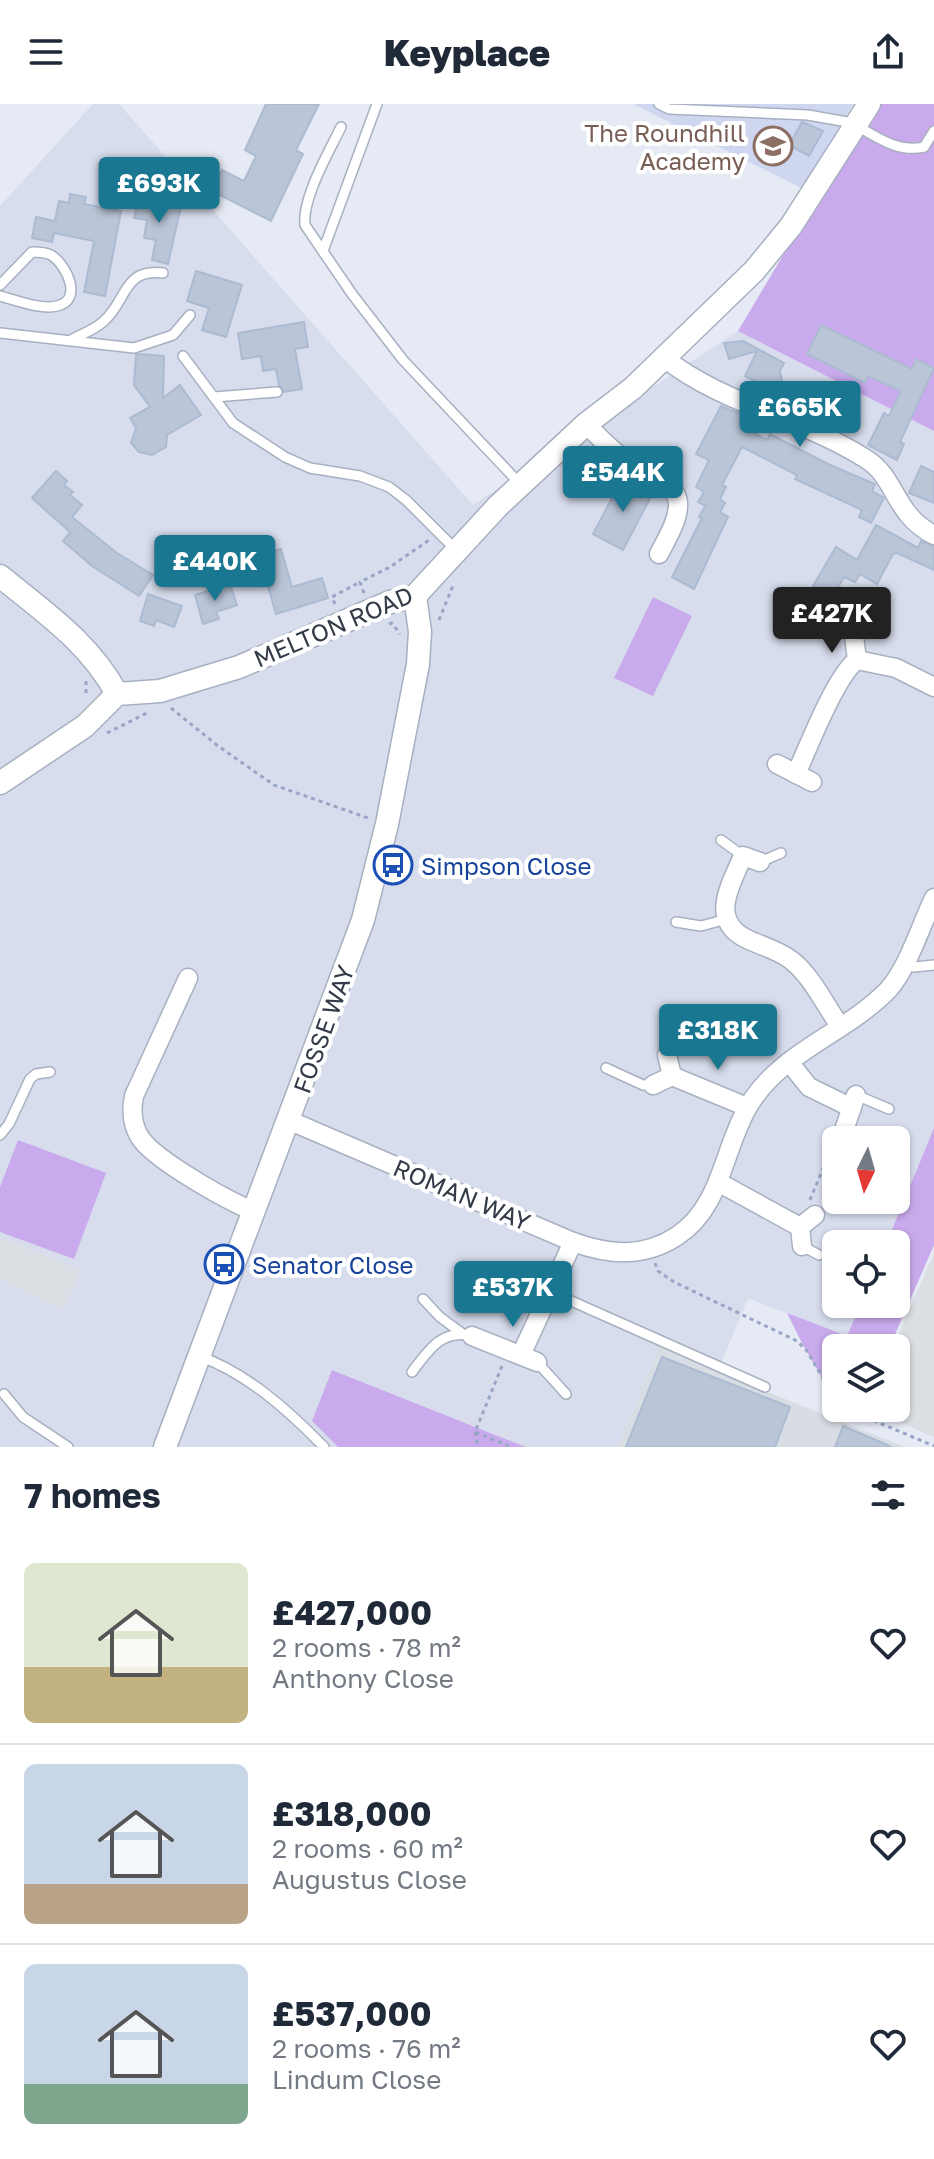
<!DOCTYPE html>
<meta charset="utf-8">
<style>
:root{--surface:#fff;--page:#f6f6f7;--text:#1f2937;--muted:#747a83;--line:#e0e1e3;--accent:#197791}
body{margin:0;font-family:"Golos Text",sans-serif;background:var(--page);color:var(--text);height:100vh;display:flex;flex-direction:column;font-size:30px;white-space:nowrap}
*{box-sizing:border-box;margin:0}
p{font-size:26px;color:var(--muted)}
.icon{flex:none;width:44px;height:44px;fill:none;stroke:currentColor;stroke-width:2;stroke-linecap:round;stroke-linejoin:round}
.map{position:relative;height:1343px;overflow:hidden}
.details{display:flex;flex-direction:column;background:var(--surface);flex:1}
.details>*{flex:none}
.needle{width:52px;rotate:185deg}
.fabs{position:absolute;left:822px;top:1022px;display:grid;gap:16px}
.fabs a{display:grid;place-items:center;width:88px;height:88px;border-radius:12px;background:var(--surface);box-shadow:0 2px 6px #0004;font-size:40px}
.price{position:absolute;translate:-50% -68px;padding:0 18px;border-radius:8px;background:var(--accent);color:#fff;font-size:26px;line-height:52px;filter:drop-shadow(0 2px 4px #0008)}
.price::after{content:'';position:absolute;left:50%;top:48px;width:24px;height:18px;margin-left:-12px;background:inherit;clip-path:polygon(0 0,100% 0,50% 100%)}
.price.current{background:#222;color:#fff}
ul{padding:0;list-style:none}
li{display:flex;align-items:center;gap:24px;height:200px;padding:0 24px}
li+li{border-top:2px solid var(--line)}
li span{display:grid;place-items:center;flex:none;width:224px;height:160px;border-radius:12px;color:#555}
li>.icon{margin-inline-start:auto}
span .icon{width:96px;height:96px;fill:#fffc;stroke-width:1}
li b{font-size:34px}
h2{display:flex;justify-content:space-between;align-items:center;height:96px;padding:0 24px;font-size:34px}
header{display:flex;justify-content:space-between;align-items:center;height:104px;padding:0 24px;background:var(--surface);font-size:36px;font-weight:800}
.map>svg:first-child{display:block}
</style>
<header><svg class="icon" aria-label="menu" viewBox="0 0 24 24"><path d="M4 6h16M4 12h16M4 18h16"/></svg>Keyplace<svg class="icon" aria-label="share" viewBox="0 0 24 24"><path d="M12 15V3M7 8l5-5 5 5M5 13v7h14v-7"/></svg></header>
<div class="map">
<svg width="934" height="1343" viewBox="0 0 934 1343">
<rect width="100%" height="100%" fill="#e5eaf4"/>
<path fill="#d7dded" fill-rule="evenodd" d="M93,0h26l354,401 265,-174 196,100v697l-48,116h-50v60h25l-14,33 -99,-39 -30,73 -59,-25 -41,101h-92l-193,-77 -21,51 26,26h-338v-1241zM836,1036h60v60h-60z"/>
<path fill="#d7dde3" d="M659,1242l59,26 187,75h-287z"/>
<path fill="#ced7ef" d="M633,0h220l-50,85z"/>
<g fill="#c9aaec">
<path d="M873,0h61v327l-196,-100z"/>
<path d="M653,493l39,19 -39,80 -39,-18z"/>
<path d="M934,1024v117l-45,103h-53l-1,52 -32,-55 -16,-32 60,23 14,-32h35v-60h-10z"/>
<path d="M18,1036l88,33 -32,86 -74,-27v-45z"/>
<path d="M332,1266l194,77h-188l-26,-26z"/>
</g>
<g fill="#dbdee2">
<path d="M0,1134l81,32 -18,40 -63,-31z"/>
<path d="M934,1149v184l-53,-23 2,-6h13v-60h-3z"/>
</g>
<g fill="#bac5d7" stroke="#acbad2" stroke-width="2">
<path d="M266,0h53l-23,46 7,4 -32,67 -59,-30 10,-21 22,11 12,-25 -11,-6z"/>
<path d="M802,18l21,9 -14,25 -20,-11z"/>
<path d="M70,90l16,3 -2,7 37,7 -16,85 -21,-4 10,-51 -40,-8 -2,9 -20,-4 4,-21 19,4 4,-20 10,2z"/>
<path d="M139,93l42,9 -13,58 -16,-4 4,-20 -12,-2 3,-18 -13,-2z"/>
<path d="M196,167l46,14 -16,52 -24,-7 7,-22 -22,-7z"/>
<path d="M304,218l4,25 -13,2 7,40 -18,3 -5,-7 -3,-16 -13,2 -2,-15 -19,3 -4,-26z"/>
<path d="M821,221l91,44 4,-10 18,9 -34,74 4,2 -7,16 -29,-15 16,-32 5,3 12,-25 -33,-15 -3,7 -58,-29z"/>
<path d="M743,237l41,22 -4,8 3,15 -2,5 -6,1 -30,-16 12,-25 -28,8 -5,-16z"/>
<path d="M139,250l25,2 -1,42 17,-13 21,30 -34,20 -1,12 -14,8 -13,-3 -8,-9 5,-15 -6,-10 20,-11 -16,-22 2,-30z"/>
<path d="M721,302l26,11 -5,10 25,13 3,-6 60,31 45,19 -3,7 12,7 -13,25 -12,-6 3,-7 -67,-31 2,-4 -55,-28 -20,38 4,2 -6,12 5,4 -5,9 8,5 -34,72 -22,-12 30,-59 -3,-1 6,-11 -7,-4 6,-10 -8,-5 13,-27 -13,-6z"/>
<path d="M921,362l13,6v31l-25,-10z"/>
<path d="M56,367l11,10 -3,4 9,7 -3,3 12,10 -10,12 45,36 36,22 -14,21 -47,-30 -29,-25 7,-9 -38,-34z"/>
<path d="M623,373l30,16 -30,57 -30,-16z"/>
<path d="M876,421l42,23 3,-7 13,6v23l-37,-17 -4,1 -16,30 -17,-10 -5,8 -11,-5 -11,19 -20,-10 23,-39 21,13z"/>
<path d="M281,445l11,38 30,-9 6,20 -52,16 -17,-59z"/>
<path d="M230,480l7,21 -21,7 3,7 -16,5 -8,-29z"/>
<path d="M148,490l34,12 -8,21 -18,-7 -2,6 -14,-5z"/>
<path d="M662,1253l128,50 -15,40h-149z"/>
<path d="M843,1322l49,21h-57z"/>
</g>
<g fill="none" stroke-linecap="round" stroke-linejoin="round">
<g stroke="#a7b0c1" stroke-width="12">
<g id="service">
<path d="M659,0l10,5 139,6 45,8"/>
<path d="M857,22c21,12 42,27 67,21l10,-16"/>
<path d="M341,23c-12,25 -39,71 -36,98l47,69 51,66 118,125"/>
<path d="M323,147l54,-147"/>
<path d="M0,181l32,-33c7,0 13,0 19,3 15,9 33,45 6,51 -17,4 -41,-6 -57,-10"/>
<path d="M0,229l134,15 39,-13 17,-20"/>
<path d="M71,236c11,-6 25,-11 33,-19 23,-20 19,-53 59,-48"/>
<path d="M183,252l50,67 52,34 25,11 50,8 29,11 17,13 51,51"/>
<path d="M214,293l63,-5"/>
<path d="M854,532l10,-38"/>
<path d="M721,736l22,16"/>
<path d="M760,758l21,-9"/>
<path d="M676,818l25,4 26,-7"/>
<path d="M904,859l10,4 20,-2"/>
<path d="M667,951l6,-21"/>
<path d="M606,964l37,17h10"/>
<path d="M856,991l33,14"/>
<path d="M0,1031l9,-11 21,-45 6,-5 14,-2"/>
<path d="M802,1142l17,9"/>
<path d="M551,1188l214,95"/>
<path d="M423,1195l17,18 23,17"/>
<path d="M199,1252c48,17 90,55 125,91"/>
<path d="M537,1258l29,32"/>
<path d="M412,1268c16,-21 30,-44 60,-36"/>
<path d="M4,1290l19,23 45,30"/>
</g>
</g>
<g stroke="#a7b0c1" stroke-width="21">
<g id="minor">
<path d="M663,253c60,48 139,61 203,102 31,19 27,55 68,76"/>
<path d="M586,320c12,12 24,25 38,35 17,11 56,22 54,48 -1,16 -12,33 -19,47"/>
<path d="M854,532l3,24"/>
<path d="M777,660l35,18"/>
<path d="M796,670c12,-26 40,-99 61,-114l39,8 38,19"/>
<path d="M760,758l-17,-6c-12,28 -34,63 2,82 15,8 32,11 46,22 20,15 34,45 49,66"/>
<path d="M188,874l-54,118c-3,15 -2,30 7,43 16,22 85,61 112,72"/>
<path d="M789,958l20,25 43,21"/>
<path d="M672,972l75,31"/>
<path d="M653,981l19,-9 -5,-21"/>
<path d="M288,1016l285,122c36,13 71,16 104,-6 45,-29 46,-88 72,-131 33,-54 96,-71 139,-115 20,-22 33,-65 46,-92"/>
<path d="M844,1026l12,-35"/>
<path d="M718,1078l82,45"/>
<path d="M802,1142l-2,-19 15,-12"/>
<path d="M472,1232l65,26"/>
<path d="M521,1251l52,-113"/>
</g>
</g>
<g stroke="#a7b0c1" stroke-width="25">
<g id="tertiary">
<path d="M0,472c44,36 90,67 117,118"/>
<path d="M0,679l85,-57 32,-32 43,-3 79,-24 151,-65 25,-6 83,-90 88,-82 47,-36 121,-117 37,-45 78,-122"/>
<path d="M165,1343l198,-527 24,-96 31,-160 2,-32 -5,-36"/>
</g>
</g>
<g stroke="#97a6c4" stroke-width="3" stroke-dasharray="4 4" stroke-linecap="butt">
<path d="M364,489l-4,-11 30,-15 39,-27"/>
<path d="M335,500l-3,-7 28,-15"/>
<path d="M439,516l15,-37"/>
<path d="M389,520l3,-1 8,11"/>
<path d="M86,577v16"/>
<path d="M171,604l47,38 56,39 94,33"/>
<path d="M107,629l42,-21"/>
<path d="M810,1096l23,-56"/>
<path d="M655,1159l3,8 16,11 123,59 10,10 29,50"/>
<path d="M502,1262l-27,66 37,15"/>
<path d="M844,1304l90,38"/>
<path d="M475,1328l3,15"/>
</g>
<use href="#service" stroke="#fff" stroke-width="9"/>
<use href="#minor" stroke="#fff" stroke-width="18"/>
<use href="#tertiary" stroke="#fff" stroke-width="22"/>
</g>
<defs>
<g id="school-ring" transform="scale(2)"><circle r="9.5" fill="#fff" stroke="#8d6e63" stroke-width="1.5"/><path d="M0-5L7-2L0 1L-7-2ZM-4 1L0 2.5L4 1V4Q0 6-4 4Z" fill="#8d6e63"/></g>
<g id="bus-ring" transform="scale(2)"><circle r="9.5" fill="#fff" stroke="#1a4fb4" stroke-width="1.5"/><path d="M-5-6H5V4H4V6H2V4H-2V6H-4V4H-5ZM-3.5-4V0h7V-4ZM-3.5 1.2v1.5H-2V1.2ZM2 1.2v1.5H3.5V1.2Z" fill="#1a4fb4"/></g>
</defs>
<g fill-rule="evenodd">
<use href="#school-ring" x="773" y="42"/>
<use href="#bus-ring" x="393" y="761"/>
<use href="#bus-ring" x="224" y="1160"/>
</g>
<g text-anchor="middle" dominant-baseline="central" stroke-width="8" stroke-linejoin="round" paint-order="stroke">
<g font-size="24" fill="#785e54" stroke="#fff" text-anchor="end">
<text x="745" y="28">The Roundhill<tspan x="745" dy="28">Academy</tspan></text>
</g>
<g font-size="24" fill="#343b48" stroke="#fff">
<text transform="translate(333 522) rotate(-23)">MELTON ROAD</text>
<text transform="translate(323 925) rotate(-70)">FOSSE WAY</text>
<text transform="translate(462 1090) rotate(23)">ROMAN WAY</text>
</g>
<g font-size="24" fill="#164399" stroke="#fff" text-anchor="start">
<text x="421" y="761">Simpson Close</text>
<text x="252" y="1160">Senator Close</text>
</g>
</g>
</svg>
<div class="fabs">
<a><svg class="needle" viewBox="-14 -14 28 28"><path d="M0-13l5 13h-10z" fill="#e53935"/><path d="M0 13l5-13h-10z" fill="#747a83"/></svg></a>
<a><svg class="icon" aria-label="locate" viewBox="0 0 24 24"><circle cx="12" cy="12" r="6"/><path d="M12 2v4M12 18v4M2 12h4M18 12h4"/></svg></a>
<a><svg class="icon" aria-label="layers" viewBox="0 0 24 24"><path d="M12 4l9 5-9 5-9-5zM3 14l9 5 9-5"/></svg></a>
</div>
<b class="price" style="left:159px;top:121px">£693K</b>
<b class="price" style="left:800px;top:345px">£665K</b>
<b class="price" style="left:623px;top:410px">£544K</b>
<b class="price" style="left:215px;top:499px">£440K</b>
<b class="price current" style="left:832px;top:551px">£427K</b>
<b class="price" style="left:718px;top:968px">£318K</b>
<b class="price" style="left:513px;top:1225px">£537K</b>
</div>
<section class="details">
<h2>7 homes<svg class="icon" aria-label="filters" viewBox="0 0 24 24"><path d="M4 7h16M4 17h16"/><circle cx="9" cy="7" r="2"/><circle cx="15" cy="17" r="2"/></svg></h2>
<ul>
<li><span style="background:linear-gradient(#dfe7d0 65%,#c2b280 0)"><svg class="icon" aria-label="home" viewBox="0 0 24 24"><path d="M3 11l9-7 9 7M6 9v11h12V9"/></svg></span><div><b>£427,000</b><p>2 rooms · 78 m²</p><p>Anthony Close</p></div><svg class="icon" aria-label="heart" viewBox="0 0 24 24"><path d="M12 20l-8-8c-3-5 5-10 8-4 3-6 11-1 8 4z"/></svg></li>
<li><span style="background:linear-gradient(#c9d6e8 75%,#b9a48a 0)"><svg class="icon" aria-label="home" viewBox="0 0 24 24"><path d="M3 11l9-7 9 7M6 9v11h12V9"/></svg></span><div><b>£318,000</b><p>2 rooms · 60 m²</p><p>Augustus Close</p></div><svg class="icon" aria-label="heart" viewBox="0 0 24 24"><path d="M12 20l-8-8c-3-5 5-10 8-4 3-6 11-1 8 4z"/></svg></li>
<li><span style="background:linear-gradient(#c9d6e8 75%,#7fa58c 0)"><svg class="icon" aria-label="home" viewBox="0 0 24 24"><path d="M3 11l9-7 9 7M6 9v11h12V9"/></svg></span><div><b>£537,000</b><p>2 rooms · 76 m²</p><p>Lindum Close</p></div><svg class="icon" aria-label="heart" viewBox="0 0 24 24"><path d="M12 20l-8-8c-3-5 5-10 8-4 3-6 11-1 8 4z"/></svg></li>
</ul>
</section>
